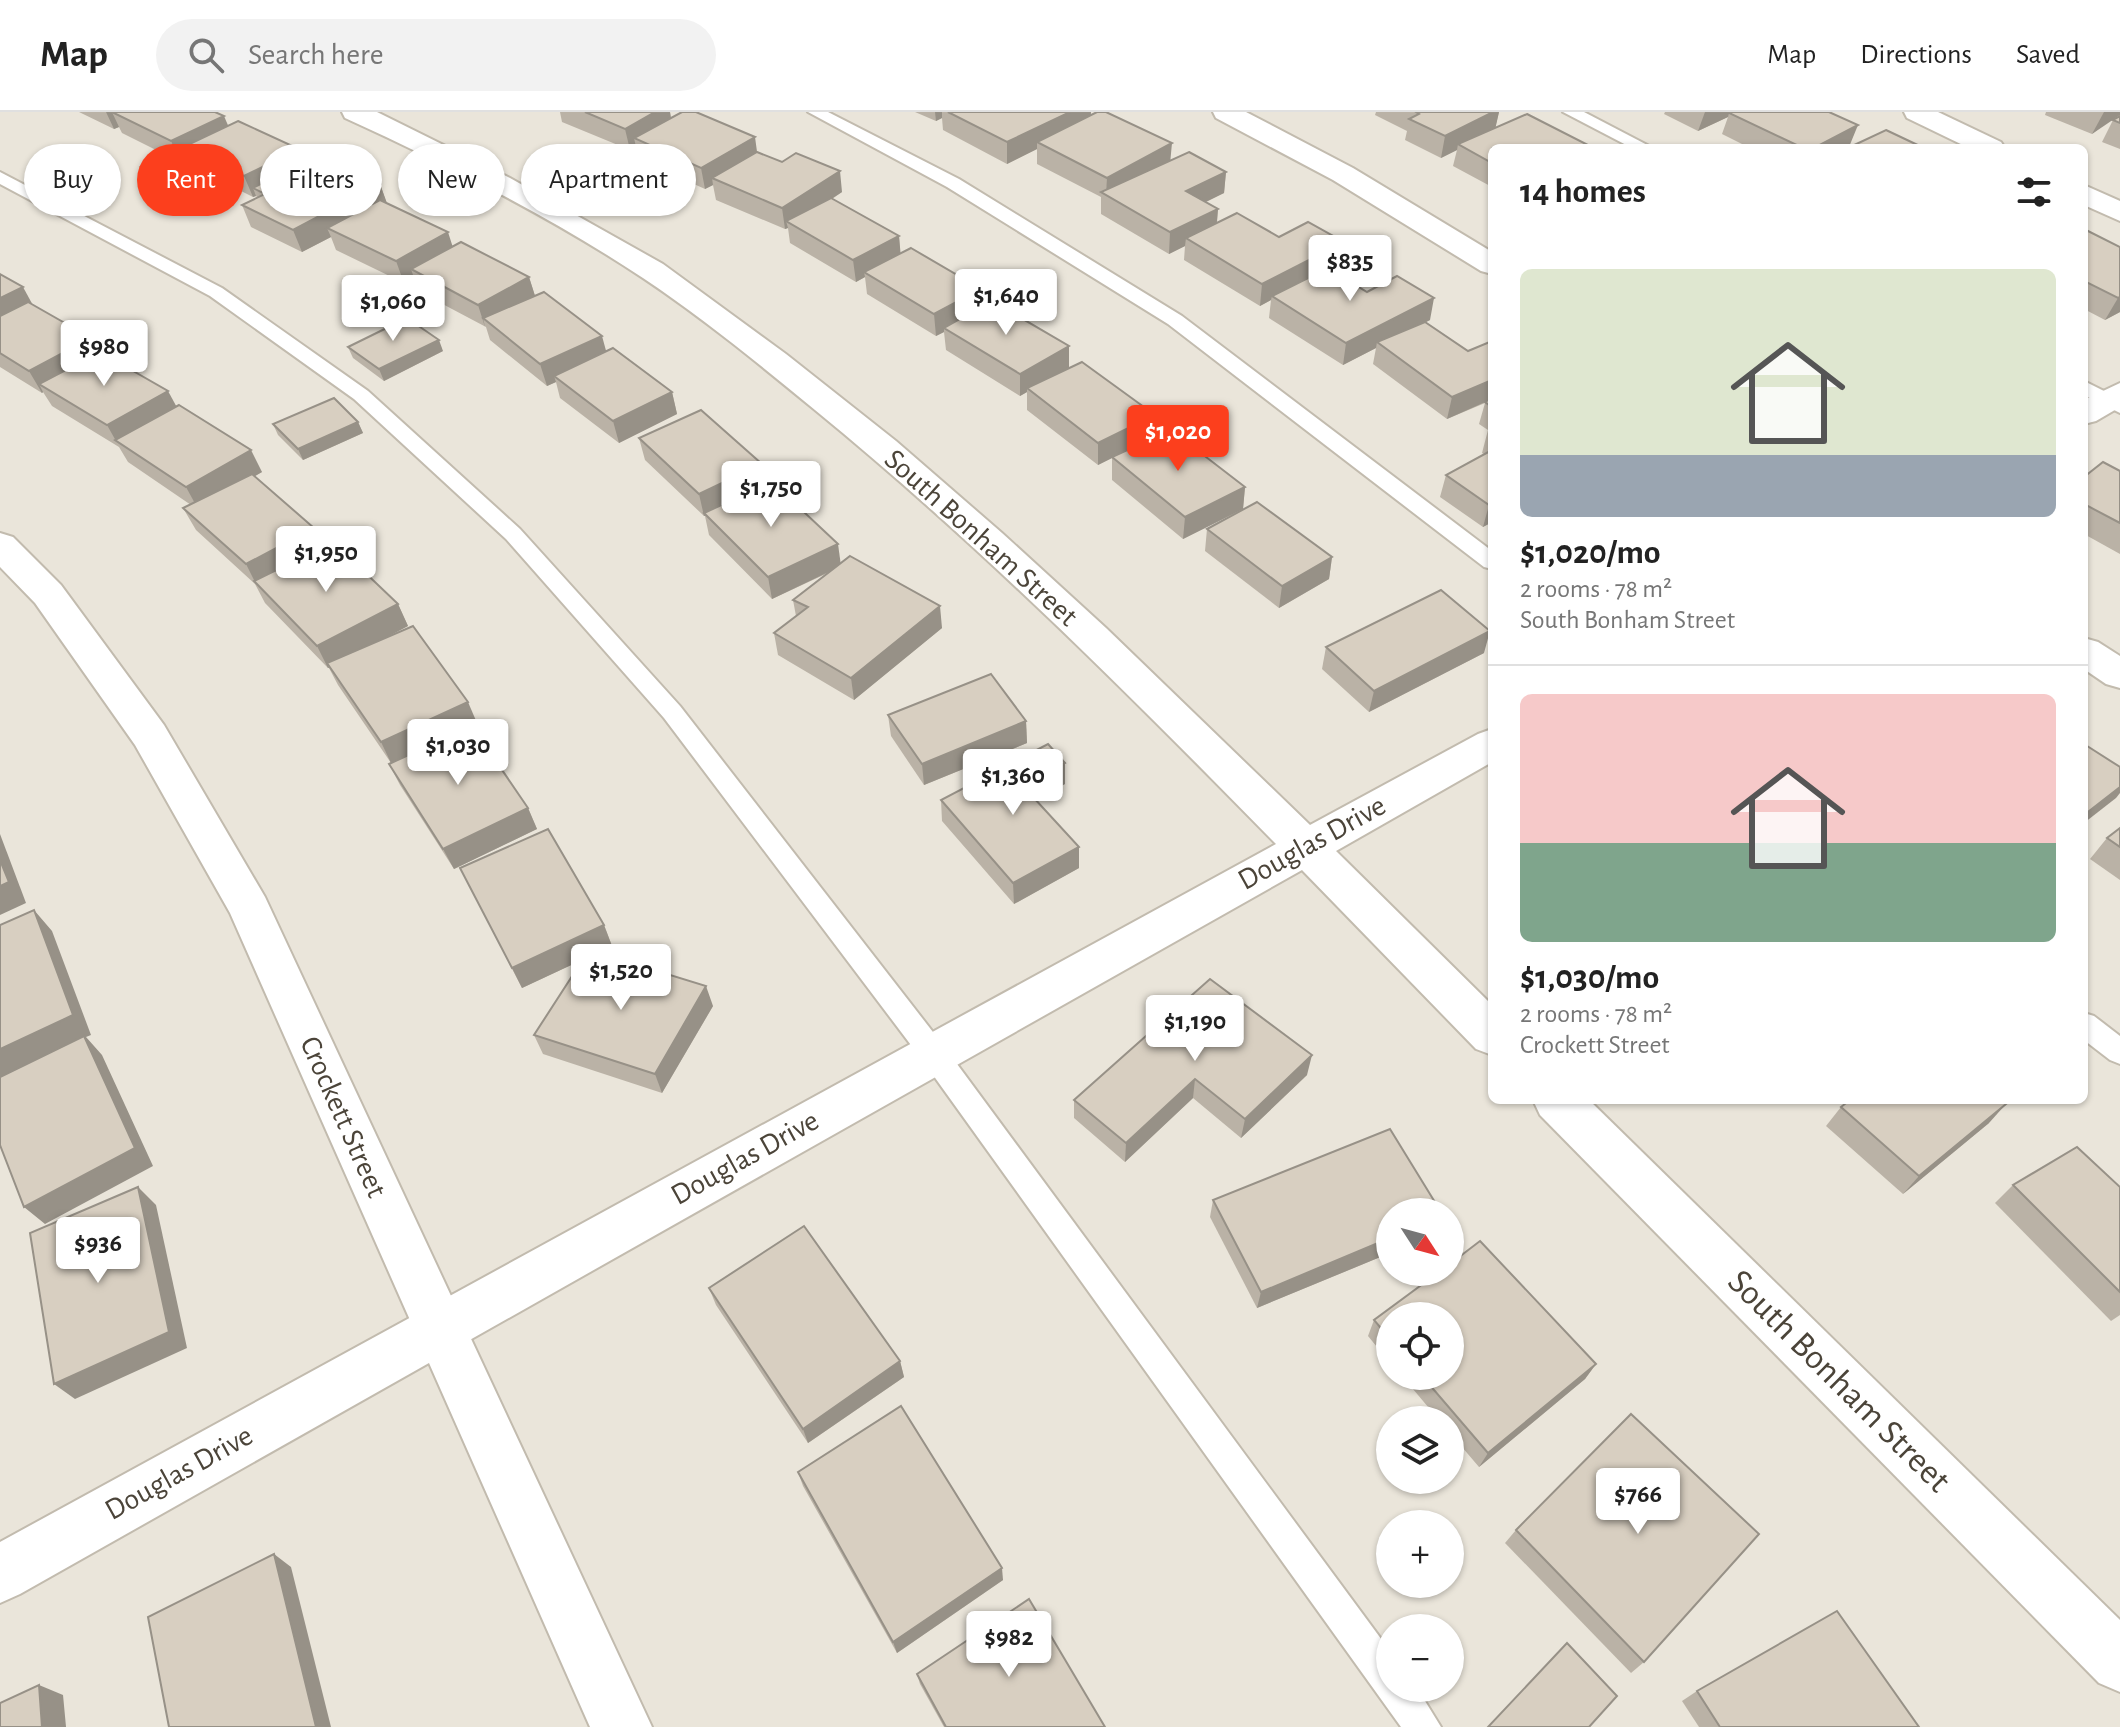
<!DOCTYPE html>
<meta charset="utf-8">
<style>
:root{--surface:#fff;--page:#f2f2f2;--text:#222;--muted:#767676;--line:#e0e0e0;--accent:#fc3f1d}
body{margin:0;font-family:"Alegreya Sans",sans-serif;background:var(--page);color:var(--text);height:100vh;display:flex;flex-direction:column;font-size:30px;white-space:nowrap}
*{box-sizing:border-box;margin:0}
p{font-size:26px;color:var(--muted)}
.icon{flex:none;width:44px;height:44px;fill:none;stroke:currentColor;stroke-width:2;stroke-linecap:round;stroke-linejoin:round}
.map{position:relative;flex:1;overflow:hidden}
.sheet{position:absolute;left:1488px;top:32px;width:600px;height:960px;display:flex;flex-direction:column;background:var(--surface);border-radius:12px;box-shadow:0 2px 6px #0004}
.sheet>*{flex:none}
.top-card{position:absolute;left:24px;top:32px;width:760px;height:72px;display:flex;gap:16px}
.needle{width:52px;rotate:126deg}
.fabs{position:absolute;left:1376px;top:1086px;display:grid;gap:16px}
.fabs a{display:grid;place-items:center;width:88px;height:88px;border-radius:50%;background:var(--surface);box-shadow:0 2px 6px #0004;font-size:40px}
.price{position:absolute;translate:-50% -68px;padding:0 18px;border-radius:8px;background:#fff;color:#222;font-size:26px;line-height:52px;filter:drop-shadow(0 2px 4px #0008)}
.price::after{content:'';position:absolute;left:50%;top:48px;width:24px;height:18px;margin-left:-12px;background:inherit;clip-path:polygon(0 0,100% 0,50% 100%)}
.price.active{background:var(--accent);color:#fff}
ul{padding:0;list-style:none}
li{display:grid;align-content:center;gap:16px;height:424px;padding:0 32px}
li+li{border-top:2px solid var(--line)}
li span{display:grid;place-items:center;height:248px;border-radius:12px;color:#555}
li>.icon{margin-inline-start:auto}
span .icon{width:144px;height:144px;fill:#fffc;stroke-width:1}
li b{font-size:34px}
h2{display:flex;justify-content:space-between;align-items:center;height:96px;padding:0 32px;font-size:34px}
.pill{padding:0 28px;border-radius:36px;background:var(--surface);box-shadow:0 2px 6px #0004;font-size:28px;line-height:72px}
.pill.active{background:var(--accent);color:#fff}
header{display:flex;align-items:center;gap:48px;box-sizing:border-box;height:112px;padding:0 40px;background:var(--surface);border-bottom:2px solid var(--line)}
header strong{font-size:38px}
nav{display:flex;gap:44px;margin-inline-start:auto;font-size:28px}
.search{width:560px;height:72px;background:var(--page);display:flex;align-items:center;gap:20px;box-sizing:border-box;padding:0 28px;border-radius:44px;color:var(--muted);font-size:30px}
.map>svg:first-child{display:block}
</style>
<header>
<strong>Map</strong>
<div class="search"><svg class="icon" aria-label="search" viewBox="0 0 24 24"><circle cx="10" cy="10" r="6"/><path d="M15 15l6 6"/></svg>Search here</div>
<nav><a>Map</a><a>Directions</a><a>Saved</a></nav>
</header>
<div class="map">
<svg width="2120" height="1615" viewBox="0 0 2120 1615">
<rect width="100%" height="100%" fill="#f6f3ec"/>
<path fill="#eae5da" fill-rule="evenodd" d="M0,0h2120v1615h-2120zM1492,36h592v952h-592zM1390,1100h60v60h-60zM1390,1204h60v60h-60zM1390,1308h60v60h-60zM1390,1412h60v60h-60zM1390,1516h60v60h-60z"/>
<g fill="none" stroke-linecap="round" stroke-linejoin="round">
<g stroke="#c2bbae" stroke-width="4">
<g id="service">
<path d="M808,0h20l131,67 223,137 310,235v18l-8,-2 -316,-243 -221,-137z"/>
<path d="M1563,0h21l69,36h-21z"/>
<path d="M0,60l222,116 146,103 152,138 160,177 263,339 447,606v37h27l24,39h-40l-478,-666 -259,-343 -158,-179 -152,-140 -144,-103 -210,-112z"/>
<path d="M2084,269l36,18v14l-36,-18z"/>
<path d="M2084,901l10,3 26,20v28l-10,-4 -26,-20z"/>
</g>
</g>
<g stroke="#c2bbae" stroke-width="4">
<g id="minor">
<path d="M1213,0h33l107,56 139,84v22l-11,-3 -148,-91 -117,-62z"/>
<path d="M1904,0h34l63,30 4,6h-36l-62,-30z"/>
<path d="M2084,73l36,16v20l-36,-16z"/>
<path d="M0,421l13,4 48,48 103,140 101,172 387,830h-62l-360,-814 -95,-168 -100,-142 -35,-36z"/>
</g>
</g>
<g stroke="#c2bbae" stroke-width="4">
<g id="tertiary">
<path d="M342,0h35l133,66 153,86 123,90 110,87 106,92 104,95 204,197 168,-91 14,-5v33l-156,89 156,154v50l-16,-6 -174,-179 -1282,724 -20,9v-61l1276,-698c-148,-151 -297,-300 -461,-434 -56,-46 -112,-92 -172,-132 -92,-61 -197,-114 -298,-160z"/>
<path d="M2120,271v24l-24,14 -12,3v-24z"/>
<path d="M2084,526l14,4 22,14v32l-14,-4 -22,-15z"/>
<path d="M1533,988h56l531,520v72l-21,-9 -559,-568z"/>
</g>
</g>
<use href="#service" fill="#fff" fill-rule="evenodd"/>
<use href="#minor" fill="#fff" fill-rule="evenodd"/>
<use href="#tertiary" fill="#fff" fill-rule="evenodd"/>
</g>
<g fill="#bab2a6">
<path d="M79,0h136l13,14 71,23 5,13 76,22 7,20 66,42 76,31 6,19 71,55 66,41 5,22 -58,29 -59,-45 -4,-16 -9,4 -57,-46 -4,-13 -68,-36 -4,-13 -10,5 -68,-33 -5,-13 -29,15 -51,-25 -9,-22 15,-8 -1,-1 -3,1 -14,-7 -42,21 -46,-23 -10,-21 25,-12 -44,-22 -3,-6 -5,2z"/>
<path d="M560,0h110l1,6 86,34 85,40 -10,7 67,37 1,18 81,35 1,18 87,39v22l86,47 -1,22 91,50 -2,22 -60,30 -71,-59v-22l-14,7 -71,-55v-18l-7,4 -74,-46 -2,-18 -8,4 -69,-42 -2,-17 -9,5 -66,-39 -2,-15 -3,1 -69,-29 -3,-15 -8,4 -67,-30 -2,-12 -6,3 -68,-28z"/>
<path d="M915,0h176v3l80,45 55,12 -2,21 -18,9 12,7 -1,14 62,14 65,5 -4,22 -10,5 37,23 63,28 -4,2 42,29 24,-10v181l-9,5 -43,-30 6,-22 38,-21 -2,-1 6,-23 -9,-6 6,-21 -38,16 -74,-55 3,-16 -33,17 -74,-47 2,-18 -11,6 -76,-46 1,-14 -16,8 -68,-40v-17l-64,-33v-15l-30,15 -64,-34 -1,-12 -6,3z"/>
<path d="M1376,0h123l-4,16 91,16 -1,4h-93v39l-39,-21 4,-16 -16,8 -36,-18 2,-9 -32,-16z"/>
<path d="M1665,0h164l20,35 -3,1h-96l-28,-14 6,-17 -30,14 -34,-17z"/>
<path d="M2046,0h74l-28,22 -47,-19z"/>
<path d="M2120,4v33l-18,-7 11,-22z"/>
<path d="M2084,119l36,16v65l-15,8 -21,-11z"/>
<path d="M0,162l33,31 58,33 8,14 78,55 85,65 -8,4 69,71 75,57 10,22 -19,10 88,87 -14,7 65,78 9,21 -83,40 -54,-84 -11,-21 2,-1 -53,-78 -9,-17h-1l-63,-65 -10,-19 -59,-54 -13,-22 8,-3 -63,-43 -9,-15 -67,-41 -9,-14 -1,1 -42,-26z"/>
<path d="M348,235l95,4 -59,30 -31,-23z"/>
<path d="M358,310l5,11 -60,27 -25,-25 -5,-11z"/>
<path d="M639,326l127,47 75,79 101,64 -88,72 -76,-45 -4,-22 22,-17 -3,-16 37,-28 -58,27 -63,-64 -4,-19h-1l-59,-56z"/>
<path d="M2120,359v83l-36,-20v-57z"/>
<path d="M1207,417l125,28 -3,22 -50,29 -74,-57z"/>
<path d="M1326,535l158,6 -115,59 -47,-43z"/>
<path d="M888,603l138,6 1,22 -103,42 -33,-49z"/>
<path d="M1065,672l-29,16 43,47v21l-65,36 -72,-83 -1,-21z"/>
<path d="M2120,716v52l-30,-21 17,-21z"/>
<path d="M460,756l144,57 8,21 -15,7 116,53 -51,87 -119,-39 -9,-19 50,-76 -62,29z"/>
<path d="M1210,867l97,96 -66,63 -48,-40 -68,64 -51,-44v-18z"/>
<path d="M1841,995l148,16 -86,71 -77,-68z"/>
<path d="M2013,1073l107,2v128l-9,6 -116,-118z"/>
<path d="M1213,1088l177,12v41l-133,55 -47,-91z"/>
<path d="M1480,1129l116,123 -11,15 -106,88 -29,-34v-13h-11l-37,-44h48v-60h-60v47l-22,-27 6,-16 65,-48h11v-8z"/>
<path d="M709,1176l191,73 4,16 -96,66 -92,-138z"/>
<path d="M798,1360l205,108 -106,73 -94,-167z"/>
<path d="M1516,1418l128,132 -13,11 -126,-130z"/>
<path d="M917,1562l188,53h-161l-24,-43z"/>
<path d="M1697,1579l222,36h-220l-17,-26z"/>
</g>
<g fill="#979187">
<path d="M106,0h45h-39l7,15 -5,2z"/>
<path d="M655,0h15l2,14 -38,12 2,9 -6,3 -5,-21z"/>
<path d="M935,0h7v6l-6,3z"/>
<path d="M1070,0h21l-1,11 -53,19v7l-30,15v-22z"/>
<path d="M1493,0h6l-4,18 -37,14 -1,6 -16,8 4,-22z"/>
<path d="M1705,0h34l-10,1 -1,4 -30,14z"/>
<path d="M2104,0h16v3l-28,19z"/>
<path d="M224,4l9,21 -52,25 -10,-21z"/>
<path d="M1858,13l-9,22 -3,1h-32z"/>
<path d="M755,25l3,22 -46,19 1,7 -8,4 -4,-21z"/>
<path d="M1172,31l-2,21 -64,31 1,-17z"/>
<path d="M299,37l8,21 -54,18 3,8 -3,1 -9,-21z"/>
<path d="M229,57l10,21 -42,21 -10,-21z"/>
<path d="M840,59l2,21 -49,32 -7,-3 2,7 -3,1 -3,-21z"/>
<path d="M1226,60l-2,21 -39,19 1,-21z"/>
<path d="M380,72l8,22 -61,22 4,9 -29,15 -9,-22z"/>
<path d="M1218,97l-2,22 -30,7 -1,8 -16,8 1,-22z"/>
<path d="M448,120l7,22 -44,15 3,9 -10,5 -8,-22z"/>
<path d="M899,124l2,22 -37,14 1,5 -9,5 -3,-22z"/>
<path d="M1344,130l-4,22 -65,34 -3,-2 -1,4 -11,6 2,-22z"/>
<path d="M529,165l7,22 -53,19 2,9 -7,-22z"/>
<path d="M23,175l12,22 -35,18v-29z"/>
<path d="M981,177l1,22 -38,17v4l-8,4 -2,-22z"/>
<path d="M2120,185v15l-15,8 13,-22z"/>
<path d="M1434,186l-4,22 -49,25 -4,-3 -1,6 -33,17 3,-22z"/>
<path d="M602,224l6,22 -54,18 2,6 -9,4 -7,-22z"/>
<path d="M91,226l12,22 -64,24 4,8 -1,1 -13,-22z"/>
<path d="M439,228l4,11 -59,30 -5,-12z"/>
<path d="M1069,234v22l-42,20v4l-7,4v-22z"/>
<path d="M1492,268v19l-45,20 5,-22z"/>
<path d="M168,279l12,22 -64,28 -9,-16z"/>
<path d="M672,280l5,22 -58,29 -6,-22z"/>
<path d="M1155,303l-1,22 -56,28v-22z"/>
<path d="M358,310l5,11 -60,27 -5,-11z"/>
<path d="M251,338l11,22 -64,37 -12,-22z"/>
<path d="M762,352l4,22 -62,27 1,3h-1l-5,-22z"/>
<path d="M1245,375l-2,22 -60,30 2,-22z"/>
<path d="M1492,391v19l-9,5 6,-22z"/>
<path d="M314,416l11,22 -69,34 -10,-20z"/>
<path d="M838,432l3,22 -69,33 -4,-22z"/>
<path d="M1332,445l-3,22 -50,29 3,-22z"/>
<path d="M398,492l10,22 -78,41 -3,-4 2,5h-1l-11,-22z"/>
<path d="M940,494l2,22 -88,72 -3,-22z"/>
<path d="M1490,519l-6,22 -115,59 5,-21z"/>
<path d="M468,590l9,21 -86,40 -10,-21z"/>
<path d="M1026,609l1,22 -103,42 -2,-21z"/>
<path d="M1065,651v21l-42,22 -1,-21z"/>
<path d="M2120,675v6l-4,5 -32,25v-8z"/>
<path d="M528,696l9,21 -83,40 -11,-20z"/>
<path d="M0,722l26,69 -26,12z"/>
<path d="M1079,735v21l-65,36 -1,-21z"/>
<path d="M34,798l18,21 39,104 -5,2 16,18 51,111 -108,58 -21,-17 -24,-130v-28z"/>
<path d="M604,813l8,21 -90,42 -10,-20z"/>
<path d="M706,874l7,20 -51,87 -7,-19z"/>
<path d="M1312,943l-5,20 -66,63 4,-19z"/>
<path d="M1195,967l-2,19 -68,64 1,-19z"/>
<path d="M2006,992l-17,19 -86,71 16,-18z"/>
<path d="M138,1075l18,18 31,143 -112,51 -21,-15z"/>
<path d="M1390,1126v15l-133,55 4,-16z"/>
<path d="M900,1249l4,16 -96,66 -5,-14z"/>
<path d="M1596,1252l-11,15 -106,88 9,-14z"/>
<path d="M274,1442l17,13 40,160h-15z"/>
<path d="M1002,1456l1,12 -106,73 -4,-11z"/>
<path d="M39,1573l24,10 3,32h-24z"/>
</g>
<g fill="#d8cfc1" stroke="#979187" stroke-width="2">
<path d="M112,0h103l9,4 -53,25z"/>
<path d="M585,0h70l-30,17z"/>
<path d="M682,0h14l59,25 -54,31 -67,-30z"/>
<path d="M948,0h122l-63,30z"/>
<path d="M1097,0h9l66,31 -65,35 -70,-36z"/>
<path d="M1416,0h77l-48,24 -36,-17 10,-5z"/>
<path d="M1732,0h97l29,13 -44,23h-11l-74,-35z"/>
<path d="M1527,2l59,30 -8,4h-86v15l-34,-19z"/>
<path d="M2120,4v7l-7,-3z"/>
<path d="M238,9l61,28 -55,27 -15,-7 -42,21 -46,-23z"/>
<path d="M1886,18l38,18 -74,-1z"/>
<path d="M757,40l25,10 14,-9 44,18 -58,37 -70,-30z"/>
<path d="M1189,40l37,20 -40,19 32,18 -48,23 -69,-40z"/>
<path d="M318,43l62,29 -87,46 -51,-25 23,-11 -12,-6z"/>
<path d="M831,86l68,38 -46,24 -67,-39z"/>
<path d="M380,88l68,32 -52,29 -69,-33z"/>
<path d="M1237,101l42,24 29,-15 36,20 -82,42 -76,-46z"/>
<path d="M2086,118l34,17v50l-2,1 -34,-17v-50z"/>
<path d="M461,130l68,35 -51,28 -67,-36z"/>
<path d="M911,136l70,41 -47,25 -70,-42z"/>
<path d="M1328,156l39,24 30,-16 37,22 -88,45 -74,-47z"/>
<path d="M0,162l23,13 -23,11z"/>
<path d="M544,180l58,44 -62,28 -57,-46z"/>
<path d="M992,189l77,45 -49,28 -76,-46z"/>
<path d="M28,190l63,36 -62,33 -29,-18v-37z"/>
<path d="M407,206l32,22 -60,29 -31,-22z"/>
<path d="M1425,210l43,29 24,-10v39l-40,17 -75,-55z"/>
<path d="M613,236l59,44 -59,29 -59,-45z"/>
<path d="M100,240l68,39 -61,34 -68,-41z"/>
<path d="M1082,250l73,53 -57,28 -71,-55z"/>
<path d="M334,286l24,24 -60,27 -25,-25z"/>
<path d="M1492,286v9l-7,-5z"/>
<path d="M179,293l72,45 -65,37 -71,-47z"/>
<path d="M701,298l61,54 -63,30 -60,-56z"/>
<path d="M1171,318l74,57 -60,30 -73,-60z"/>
<path d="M1492,338v53l-3,2 -43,-30z"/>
<path d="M2103,350l17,9v52l-36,-19v-27z"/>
<path d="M252,362l62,54 -68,36 -63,-56z"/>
<path d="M772,370l66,62 -70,33 -64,-64z"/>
<path d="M1257,390l75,55 -50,29 -75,-57z"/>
<path d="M333,430l65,62 -81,42 -63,-65z"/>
<path d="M850,444l90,50 -89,72 -77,-45 34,-26 -15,-7z"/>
<path d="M1441,478l49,41 -116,60 -48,-44z"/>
<path d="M413,514l55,76 -87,40 -54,-79z"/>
<path d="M991,562l35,47 -104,43 -34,-49z"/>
<path d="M472,614l56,82 -85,41 -54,-85z"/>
<path d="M1048,632l17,19 -43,22 57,62 -66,36 -72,-83z"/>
<path d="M2084,632l36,23v20l-36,28z"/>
<path d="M2120,716v19l-13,-9z"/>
<path d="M548,717l56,96 -92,43 -52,-100z"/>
<path d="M0,748l9,22 -9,4z"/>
<path d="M34,798l39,105 -73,34v-124z"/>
<path d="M589,838l117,36 -51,88 -121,-39z"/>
<path d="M1210,867l102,76 -67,64 -50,-40 -69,64 -52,-43z"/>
<path d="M84,924l51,112 -111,59 -24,-62v-68z"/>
<path d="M1850,988h151l5,4 -87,72 -78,-69z"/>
<path d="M1390,1017l51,83h-51v26l-129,54 -48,-92z"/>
<path d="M2077,1035l43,40v105l-107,-107z"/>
<path d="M138,1075l31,145 -115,52 -24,-151z"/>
<path d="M804,1114l96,135 -97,68 -94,-141z"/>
<path d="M1480,1129l116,123 -108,89 -66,-77h28v-60h-60v23l-16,-19 65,-48h11v-8z"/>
<path d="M901,1294l101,162 -109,74 -95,-170z"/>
<path d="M1631,1302l128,120 -115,128 -128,-132z"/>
<path d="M274,1442l42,173h-147l-21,-110z"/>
<path d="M1029,1487l76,128h-159l-29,-53z"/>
<path d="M1837,1499l82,116h-199l-23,-36z"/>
<path d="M1567,1531l50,53 -28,31h-101z"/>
<path d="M39,1573l3,42h-42v-24z"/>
</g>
<g text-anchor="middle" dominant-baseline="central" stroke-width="6" stroke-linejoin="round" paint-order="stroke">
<g font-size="30" fill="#4b4439" stroke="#fff">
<text transform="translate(981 426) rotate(42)">South Bonham Street</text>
<text transform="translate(1312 731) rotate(-29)">Douglas Drive</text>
<text transform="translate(343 1005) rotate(66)">Crockett Street</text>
<text transform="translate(745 1046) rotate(-29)">Douglas Drive</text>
<text transform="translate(179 1361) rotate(-29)">Douglas Drive</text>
</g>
<g font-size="36" fill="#4b4439" stroke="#fff">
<text transform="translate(1839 1269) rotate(45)">South Bonham Street</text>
</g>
</g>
</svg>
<div class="fabs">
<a><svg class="needle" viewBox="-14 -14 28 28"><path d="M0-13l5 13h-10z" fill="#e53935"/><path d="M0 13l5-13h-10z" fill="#767676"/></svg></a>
<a><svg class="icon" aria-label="locate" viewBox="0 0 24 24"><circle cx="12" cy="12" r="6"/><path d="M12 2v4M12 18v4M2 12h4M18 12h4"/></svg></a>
<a><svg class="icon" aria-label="layers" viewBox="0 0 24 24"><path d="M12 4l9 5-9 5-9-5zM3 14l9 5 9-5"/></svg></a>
<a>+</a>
<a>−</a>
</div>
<b class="price" style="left:1350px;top:191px">$835</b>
<b class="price" style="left:1006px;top:225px">$1,640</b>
<b class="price" style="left:393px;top:231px">$1,060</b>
<b class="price" style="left:104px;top:276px">$980</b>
<b class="price active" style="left:1178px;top:361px">$1,020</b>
<b class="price" style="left:771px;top:417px">$1,750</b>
<b class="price" style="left:326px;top:482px">$1,950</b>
<b class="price" style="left:458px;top:675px">$1,030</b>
<b class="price" style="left:1013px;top:705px">$1,360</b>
<b class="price" style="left:621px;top:900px">$1,520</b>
<b class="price" style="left:1195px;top:951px">$1,190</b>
<b class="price" style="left:98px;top:1173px">$936</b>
<b class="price" style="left:1638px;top:1424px">$766</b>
<b class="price" style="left:1009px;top:1567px">$982</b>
<div class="top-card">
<a class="pill">Buy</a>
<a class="pill active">Rent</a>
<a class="pill">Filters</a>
<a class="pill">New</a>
<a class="pill">Apartment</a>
</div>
<section class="sheet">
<h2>14 homes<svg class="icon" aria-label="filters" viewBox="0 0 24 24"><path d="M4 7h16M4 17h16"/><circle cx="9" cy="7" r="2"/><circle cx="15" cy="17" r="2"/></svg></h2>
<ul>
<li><span style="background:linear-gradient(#dfe7d0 75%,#9aa5b1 0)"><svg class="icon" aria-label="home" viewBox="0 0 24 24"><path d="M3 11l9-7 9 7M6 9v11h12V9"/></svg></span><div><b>$1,020/mo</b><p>2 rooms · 78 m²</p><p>South Bonham Street</p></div></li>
<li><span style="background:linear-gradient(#f6c9c9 60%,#7fa58c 0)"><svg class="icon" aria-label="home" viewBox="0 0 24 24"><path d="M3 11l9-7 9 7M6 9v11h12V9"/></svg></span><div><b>$1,030/mo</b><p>2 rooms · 78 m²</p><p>Crockett Street</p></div></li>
</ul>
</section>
</div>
